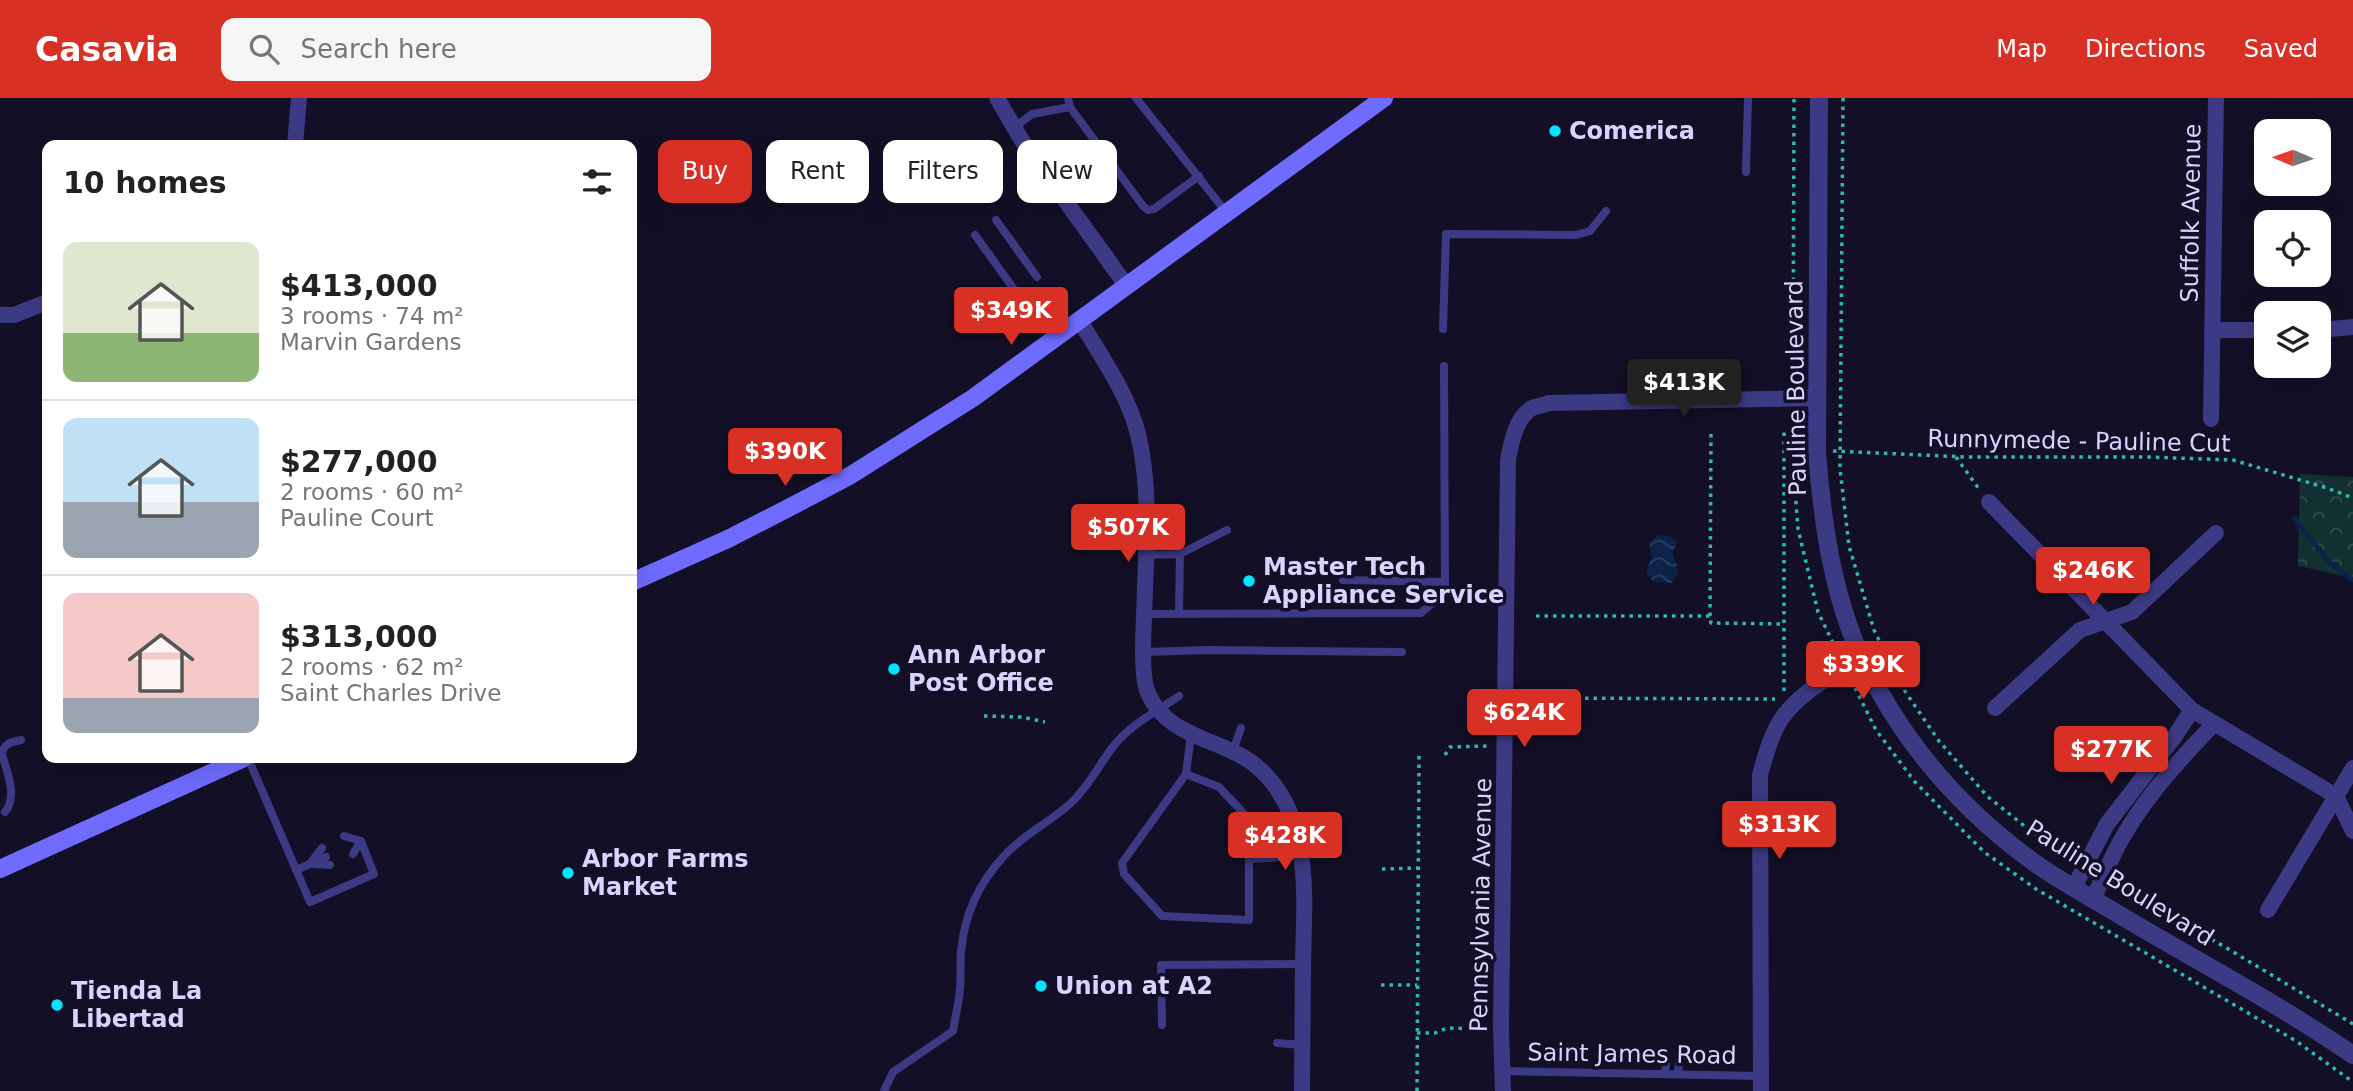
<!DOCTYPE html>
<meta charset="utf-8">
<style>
:root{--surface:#fff;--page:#f6f6f6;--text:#222;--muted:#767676;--line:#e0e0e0;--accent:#d93025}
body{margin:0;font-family:"DejaVu Sans",sans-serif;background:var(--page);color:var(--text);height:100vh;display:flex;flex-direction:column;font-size:26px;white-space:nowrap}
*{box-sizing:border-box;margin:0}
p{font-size:23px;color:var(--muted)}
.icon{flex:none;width:38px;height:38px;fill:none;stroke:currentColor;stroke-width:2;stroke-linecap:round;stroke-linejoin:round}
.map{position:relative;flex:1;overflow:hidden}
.drawer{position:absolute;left:42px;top:42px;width:595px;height:623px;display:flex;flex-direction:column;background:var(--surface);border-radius:14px;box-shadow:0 7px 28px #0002}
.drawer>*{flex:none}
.hud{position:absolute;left:658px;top:42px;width:665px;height:63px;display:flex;gap:14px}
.needle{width:46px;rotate:272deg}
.buttons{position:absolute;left:2254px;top:21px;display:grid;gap:14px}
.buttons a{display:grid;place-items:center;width:77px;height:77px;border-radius:14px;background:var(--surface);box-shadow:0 7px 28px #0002;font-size:35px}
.price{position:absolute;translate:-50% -60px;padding:0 16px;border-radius:7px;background:var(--accent);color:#fff;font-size:23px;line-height:46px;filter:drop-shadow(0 2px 4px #0008)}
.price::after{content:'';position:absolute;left:50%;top:42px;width:21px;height:16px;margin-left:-10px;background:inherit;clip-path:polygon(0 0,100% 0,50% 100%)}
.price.active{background:#222;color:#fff}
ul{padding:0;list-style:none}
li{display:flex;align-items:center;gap:21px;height:175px;padding:0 21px}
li+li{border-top:2px solid var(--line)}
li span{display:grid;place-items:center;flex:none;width:196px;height:140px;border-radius:14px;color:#555}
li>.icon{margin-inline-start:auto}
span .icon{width:84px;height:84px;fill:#fffc;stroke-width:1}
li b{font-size:30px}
h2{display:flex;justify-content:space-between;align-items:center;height:84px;padding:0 21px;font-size:30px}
.tag{padding:0 24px;border-radius:14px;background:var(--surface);box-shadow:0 7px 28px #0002;font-size:24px;line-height:63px}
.tag.active{background:var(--accent);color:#fff}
header{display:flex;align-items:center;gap:42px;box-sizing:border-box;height:98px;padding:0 35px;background:var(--accent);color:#fff}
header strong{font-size:33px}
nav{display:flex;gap:38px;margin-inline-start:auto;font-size:24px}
.search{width:490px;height:63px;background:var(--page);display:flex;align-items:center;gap:18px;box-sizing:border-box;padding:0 24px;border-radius:14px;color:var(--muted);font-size:26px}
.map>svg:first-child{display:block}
</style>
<header>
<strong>Casavia</strong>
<div class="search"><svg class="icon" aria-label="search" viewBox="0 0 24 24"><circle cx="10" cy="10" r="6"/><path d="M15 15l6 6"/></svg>Search here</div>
<nav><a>Map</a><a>Directions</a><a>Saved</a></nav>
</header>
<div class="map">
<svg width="2353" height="993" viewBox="0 0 2353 993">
<defs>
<pattern id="forest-crowns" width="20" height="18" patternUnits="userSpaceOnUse" patternTransform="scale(1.75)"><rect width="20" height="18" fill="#12302f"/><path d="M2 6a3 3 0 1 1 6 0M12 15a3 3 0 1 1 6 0" fill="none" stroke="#344d4e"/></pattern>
<pattern id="water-waves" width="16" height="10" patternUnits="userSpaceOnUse" patternTransform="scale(1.75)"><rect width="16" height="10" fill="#0c2248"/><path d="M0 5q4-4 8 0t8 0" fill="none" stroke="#2f4163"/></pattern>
</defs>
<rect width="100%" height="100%" fill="#130f26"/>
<path fill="url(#forest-crowns)" d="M2300,376l53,3v101l-55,-12z"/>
<path fill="url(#water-waves)" d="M1659,437l11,1 7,6 -4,12 6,18 -7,11 -19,-1 -7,-10 6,-15 -3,-15z"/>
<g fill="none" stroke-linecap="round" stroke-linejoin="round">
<path stroke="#0c2248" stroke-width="5" d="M2294,420l35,44 24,18"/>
<g stroke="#2fb8b0" stroke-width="3.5" stroke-dasharray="3.5 5" stroke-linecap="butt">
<path d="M1843,0l-3,371 9,77 25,84 26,54 39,57 48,55 40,32 46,30"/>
<path d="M1793,285l1,-285"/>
<path d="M1793,318l1,61 4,52 20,83 20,41"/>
<path d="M1784,353h10"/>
<path d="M1833,353l133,6h182l85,3 94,28 26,10"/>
<path d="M1956,359l23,32"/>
<path d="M1536,518h174l1,7 73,1"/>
<path d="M1710,518l1,-187"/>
<path d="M1855,590l21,42 39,52 69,70 52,37 260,152 57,41"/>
<path d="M1784,593v-261"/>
<path d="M1534,600l241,1"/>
<path d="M984,618l38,1 23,5"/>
<path d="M1445,657l5,-8 39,-1"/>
<path d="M1382,771l36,-1"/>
<path d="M2116,786l114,66 123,74"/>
<path d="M1381,887h36"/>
<path d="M1417,935h18l12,-5 37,1"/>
<path d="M1417,993l2,-335"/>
</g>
<g stroke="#3d3a85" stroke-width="8">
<path d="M1068,0l2,9 73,99 5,4 6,-1 45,-33"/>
<path d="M1136,0l90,114"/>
<path d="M1015,29l17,-13 38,-7"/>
<path d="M1746,74l2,-74"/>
<path d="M996,122l41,57"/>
<path d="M975,137l41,57"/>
<path d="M1443,231l3,-95 130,1 14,-4 16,-20"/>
<path d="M1180,456l47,-24"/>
<path d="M1146,457l34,-1 -1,59"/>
<path d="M1343,482l102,2"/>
<path d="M1144,516l277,-1 24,-21 -1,-226"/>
<path d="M1144,554l64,-2 194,2"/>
<path d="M1191,636l-5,40 -64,89 2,11 38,42 87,4v-61l52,-3"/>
<path d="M1233,653l8,-23"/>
<path d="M248,660l62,144 64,-28 -13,-33 -17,-5"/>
<path d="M1186,676l33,13 27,29 3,43"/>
<path d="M5,714c13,-16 2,-39 -3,-58 2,-11 9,-12 19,-14"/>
<path d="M353,756l8,-13"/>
<path d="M312,763l10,-13"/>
<path d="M313,766l17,1"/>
<path d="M296,772l30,-13"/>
<path d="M1162,927l-1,-60 142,-1"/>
<path d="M1277,945l25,2"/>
<path d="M1503,973l258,5"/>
<path d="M1665,976l1,-13"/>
<path d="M1678,976l1,-13"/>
<path d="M884,993l9,-19 60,-41c2,-14 6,-28 7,-42 1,-12 0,-25 1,-37 3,-36 18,-69 43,-96 19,-22 49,-35 70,-56 16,-16 25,-35 38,-52 17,-23 44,-36 67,-52"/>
</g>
<g stroke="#3d3a85" stroke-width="16">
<path d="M997,0l24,41 105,146"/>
<path d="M295,47l4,-47"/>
<path d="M0,217h14l33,-13"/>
<path d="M1080,223c21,35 48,73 58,113 12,50 9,102 7,153 0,24 -6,86 3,106 19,45 73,45 107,72 59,48 49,132 48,199 0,42 -1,85 -1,127"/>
<path d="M2212,232h54"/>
<path d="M2319,232l34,-3"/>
<path d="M2211,321l5,-321"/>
<path d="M1989,404l203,208 144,86 17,35"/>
<path d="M1995,610l85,-78 52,-18 84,-79"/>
<path d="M2074,789l33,-63 68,-88 17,-26"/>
<path d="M2093,801c10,-21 19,-44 31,-64 23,-40 57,-77 89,-110"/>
<path d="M2268,812l85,-142"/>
<path d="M1503,993l-2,-62 7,-569c3,-17 8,-43 24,-52 5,-2 12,-3 17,-5l269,-5"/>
<path d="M1761,993l-1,-316c5,-18 11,-41 22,-57 20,-28 51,-42 79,-61"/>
</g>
<path stroke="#3d3a85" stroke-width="18" d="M1819,0l-2,353c5,69 15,141 44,206 4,11 12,22 17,32 38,68 88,123 150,169 26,20 57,36 85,53 80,48 163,91 240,144"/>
<g stroke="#6f6bff" stroke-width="18">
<path d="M632,484l98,-44 66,-34 55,-29 122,-77 411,-300"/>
<path d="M0,771l244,-111"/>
</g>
</g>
<g fill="#00e5ff" stroke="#130f26" stroke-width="2.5">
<circle cx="1555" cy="33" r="7"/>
<circle cx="1249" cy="483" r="7"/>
<circle cx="894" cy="571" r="7"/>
<circle cx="568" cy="775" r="7"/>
<circle cx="1041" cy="888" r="7"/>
<circle cx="57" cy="907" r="7"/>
</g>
<g text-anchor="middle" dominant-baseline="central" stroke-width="7" stroke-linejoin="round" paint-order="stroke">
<g font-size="24" font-weight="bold" fill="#d9d4ff" stroke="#130f26" text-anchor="start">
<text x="1569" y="33">Comerica</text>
<text x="1263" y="469">Master Tech<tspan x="1263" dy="28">Appliance Service</tspan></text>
<text x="908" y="557">Ann Arbor<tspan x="908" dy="28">Post Office</tspan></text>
<text x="582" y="761">Arbor Farms<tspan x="582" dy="28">Market</tspan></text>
<text x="1055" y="888">Union at A2</text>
<text x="71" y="893">Tienda La<tspan x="71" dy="28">Libertad</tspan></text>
</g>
<g font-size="24" fill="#d9d4ff" stroke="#130f26">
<text transform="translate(2191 115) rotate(-89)">Suffolk Avenue</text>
<text transform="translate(1796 290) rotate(-91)">Pauline Boulevard</text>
<text transform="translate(2079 343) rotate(1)">Runnymede - Pauline Cut</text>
<text transform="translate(2120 785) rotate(32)">Pauline Boulevard</text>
<text transform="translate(1481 807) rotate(-89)">Pennsylvania Avenue</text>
<text transform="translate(1632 956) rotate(1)">Saint James Road</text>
</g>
</g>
</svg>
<div class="buttons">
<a><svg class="needle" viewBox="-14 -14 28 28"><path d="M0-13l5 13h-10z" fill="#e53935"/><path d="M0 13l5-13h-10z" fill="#767676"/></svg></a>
<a><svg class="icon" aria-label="locate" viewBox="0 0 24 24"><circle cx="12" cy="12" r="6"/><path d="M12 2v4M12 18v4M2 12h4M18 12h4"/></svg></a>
<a><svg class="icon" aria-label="layers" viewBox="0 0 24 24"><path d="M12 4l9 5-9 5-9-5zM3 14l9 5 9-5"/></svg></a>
</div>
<b class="price" style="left:1011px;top:249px">$349K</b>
<b class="price active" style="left:1684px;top:321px">$413K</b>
<b class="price" style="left:785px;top:390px">$390K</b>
<b class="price" style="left:1128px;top:466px">$507K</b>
<b class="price" style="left:2093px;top:509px">$246K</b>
<b class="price" style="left:1863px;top:603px">$339K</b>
<b class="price" style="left:1524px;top:651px">$624K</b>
<b class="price" style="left:2111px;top:688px">$277K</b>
<b class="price" style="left:1779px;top:763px">$313K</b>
<b class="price" style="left:1285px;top:774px">$428K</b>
<div class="hud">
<a class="tag active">Buy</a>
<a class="tag">Rent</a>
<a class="tag">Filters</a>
<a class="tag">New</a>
</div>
<section class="drawer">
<h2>10 homes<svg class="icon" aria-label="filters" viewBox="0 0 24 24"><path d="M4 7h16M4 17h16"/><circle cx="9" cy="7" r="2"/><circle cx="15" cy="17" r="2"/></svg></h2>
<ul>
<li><span style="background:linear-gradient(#dfe7d0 65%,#8fb573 0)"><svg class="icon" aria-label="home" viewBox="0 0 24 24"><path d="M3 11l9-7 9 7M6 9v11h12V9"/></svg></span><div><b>$413,000</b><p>3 rooms · 74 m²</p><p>Marvin Gardens</p></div></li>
<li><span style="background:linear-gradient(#bfe0f5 60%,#9aa5b1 0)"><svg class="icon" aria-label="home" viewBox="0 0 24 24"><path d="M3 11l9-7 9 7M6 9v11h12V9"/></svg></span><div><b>$277,000</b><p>2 rooms · 60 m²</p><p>Pauline Court</p></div></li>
<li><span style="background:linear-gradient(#f6c9c9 75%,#9aa5b1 0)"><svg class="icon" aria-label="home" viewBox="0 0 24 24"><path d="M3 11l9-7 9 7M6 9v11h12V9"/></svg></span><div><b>$313,000</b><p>2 rooms · 62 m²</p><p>Saint Charles Drive</p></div></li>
</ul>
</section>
</div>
